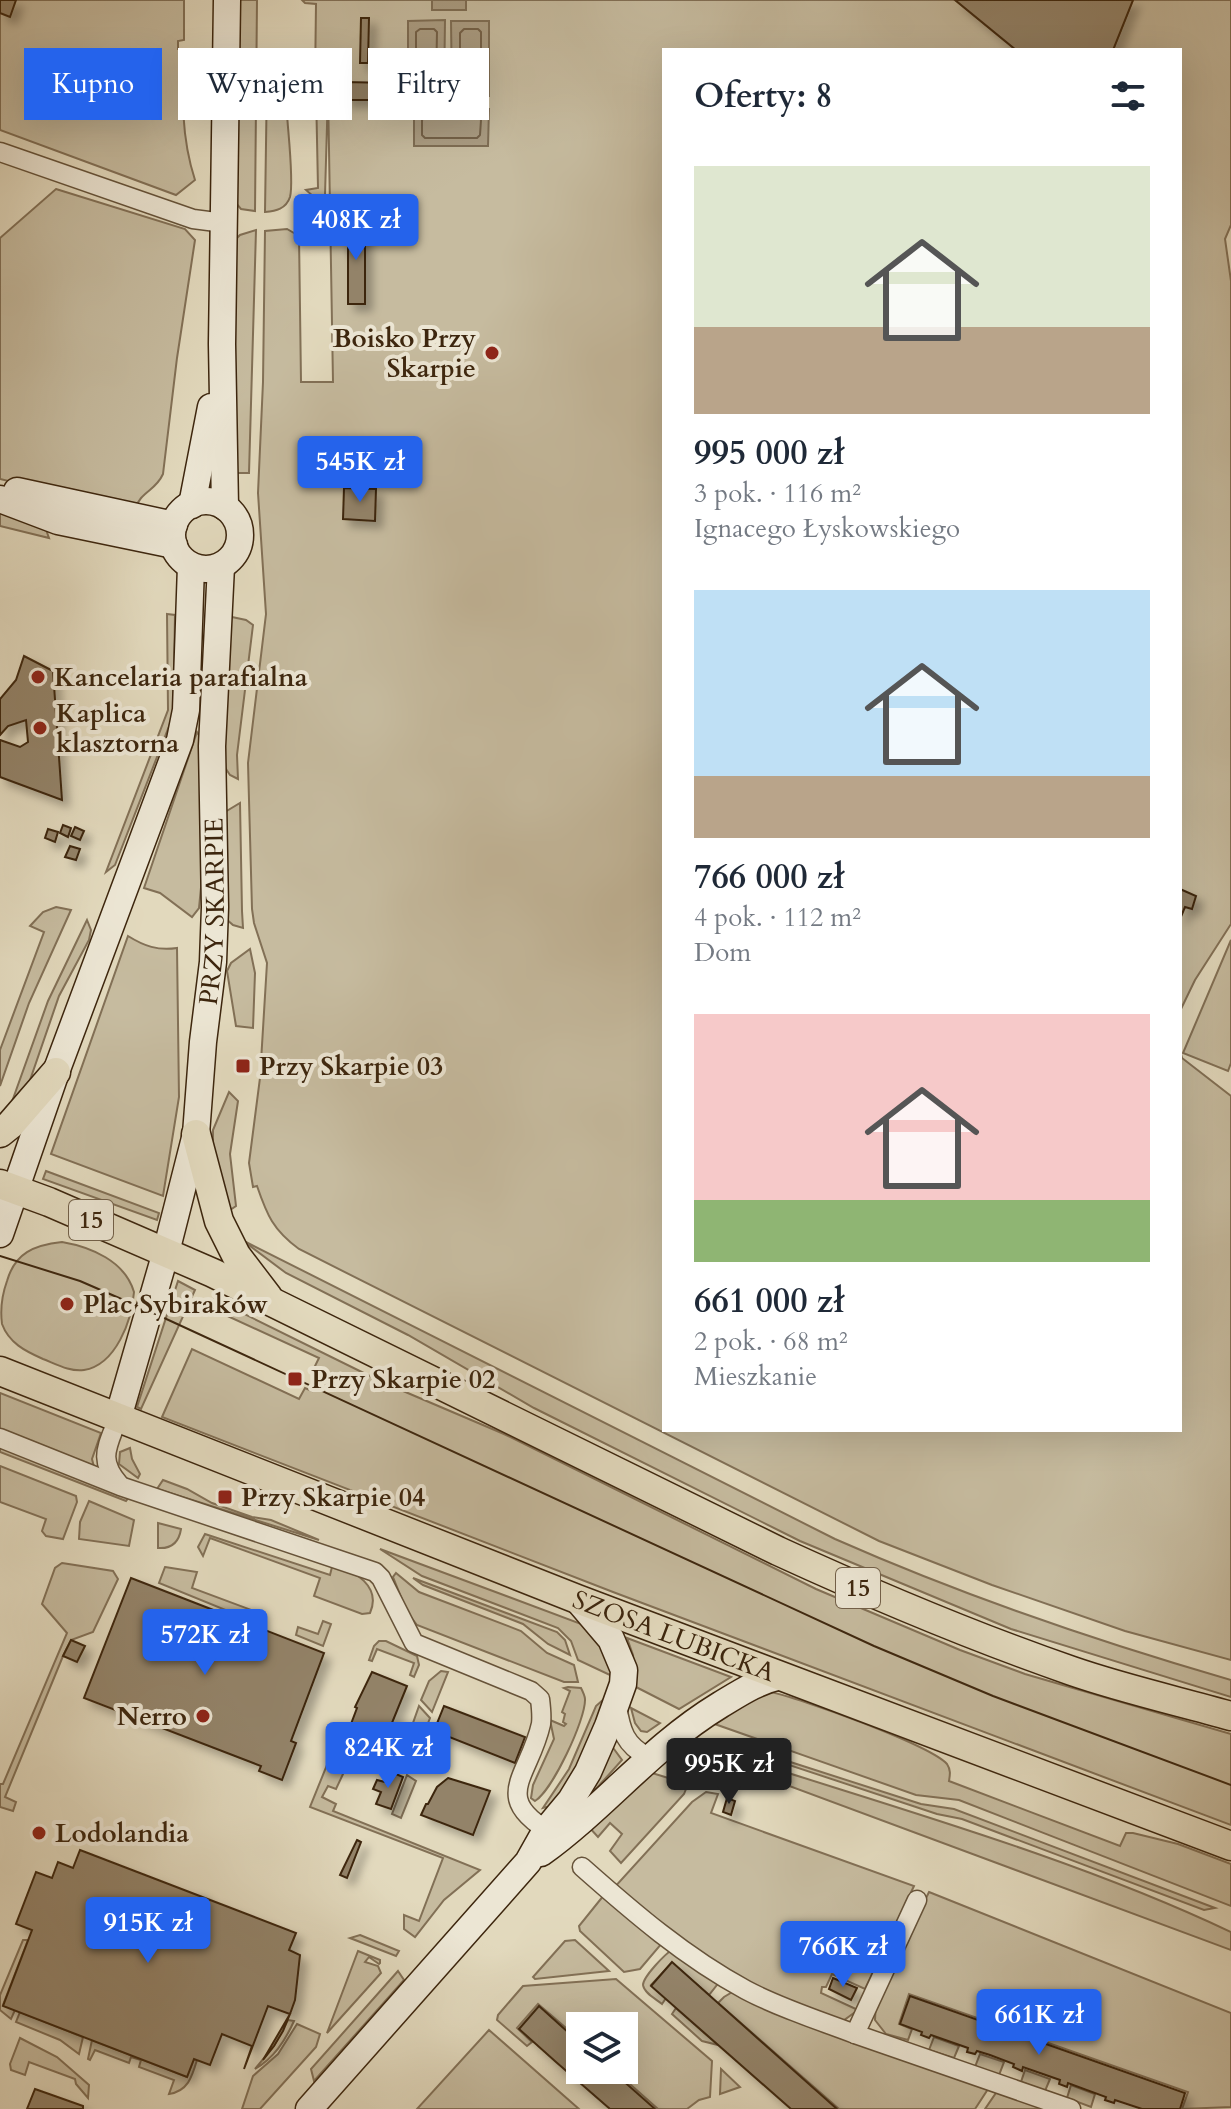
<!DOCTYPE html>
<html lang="pl">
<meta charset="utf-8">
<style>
:root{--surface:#fff;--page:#f2f2f3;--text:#1f2937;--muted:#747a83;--accent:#2563eb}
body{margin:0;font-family:Cardo,serif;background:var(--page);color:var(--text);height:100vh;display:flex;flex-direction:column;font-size:30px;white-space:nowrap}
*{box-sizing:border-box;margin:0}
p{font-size:26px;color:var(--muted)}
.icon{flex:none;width:44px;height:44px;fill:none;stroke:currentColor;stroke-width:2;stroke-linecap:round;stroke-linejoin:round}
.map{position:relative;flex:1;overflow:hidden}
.details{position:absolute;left:662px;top:48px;width:520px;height:1384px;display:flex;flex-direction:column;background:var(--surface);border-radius:0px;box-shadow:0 8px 32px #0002}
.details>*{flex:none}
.hud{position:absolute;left:24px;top:48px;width:518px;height:72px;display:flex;gap:16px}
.fabs{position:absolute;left:566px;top:2012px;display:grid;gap:16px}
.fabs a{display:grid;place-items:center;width:72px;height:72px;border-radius:0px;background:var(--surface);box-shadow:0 8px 32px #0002;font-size:40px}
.price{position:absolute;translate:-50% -68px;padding:0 18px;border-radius:8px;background:var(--accent);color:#fff;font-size:26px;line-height:52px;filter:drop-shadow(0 2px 4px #0008)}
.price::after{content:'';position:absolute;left:50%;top:48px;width:24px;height:18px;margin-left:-12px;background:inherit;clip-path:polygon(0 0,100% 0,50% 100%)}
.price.selected{background:#222;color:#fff}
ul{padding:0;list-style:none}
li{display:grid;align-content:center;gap:16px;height:424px;padding:0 32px}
li span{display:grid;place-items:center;height:248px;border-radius:0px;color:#555}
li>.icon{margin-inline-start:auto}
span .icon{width:144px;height:144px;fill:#fffc;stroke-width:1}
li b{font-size:34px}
h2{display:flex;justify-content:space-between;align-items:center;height:96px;padding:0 32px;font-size:34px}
.tag{padding:0 28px;border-radius:0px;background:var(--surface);box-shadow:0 8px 32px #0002;font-size:28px;line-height:72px}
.tag.selected{background:var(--accent);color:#fff}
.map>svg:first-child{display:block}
</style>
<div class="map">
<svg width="1231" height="2109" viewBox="0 0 1231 2109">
<defs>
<filter id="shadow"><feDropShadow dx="7" dy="7" stdDeviation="4" flood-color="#0004"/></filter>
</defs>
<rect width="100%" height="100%" fill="#e2d9bd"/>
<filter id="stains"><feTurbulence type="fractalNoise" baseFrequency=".0025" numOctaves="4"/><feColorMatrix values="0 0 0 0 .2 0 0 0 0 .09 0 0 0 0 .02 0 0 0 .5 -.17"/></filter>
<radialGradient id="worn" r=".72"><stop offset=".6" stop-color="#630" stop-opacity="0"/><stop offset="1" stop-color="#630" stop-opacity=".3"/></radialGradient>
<g fill="#c6bb9f" stroke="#827056" stroke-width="2">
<path d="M0,0h184v40l-6,1v8l6,2c-2,45 -3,86 11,129l-19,15 -176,-65z"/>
<path d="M237,0h20l-2,211 -14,-2 -6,-7 3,-75z"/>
<path d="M302,0h653l61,50h-352v1380h516v-380l2,8 49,38v564l-106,-29 -133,-46 -113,-44 -580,-292c-26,-19 -32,-34 -42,-63l-4,1 -4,-24 11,-85 7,-115 -13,-40 -2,-14 -4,-146 18,-149 -8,-121 5,-111 2,-151 22,-2 12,7 2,146h32l-5,-291 -3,104 -11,2 -8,-7 12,-2 -2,-97 -11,-1 -4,-6 14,-2 1,-78 -11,-1z"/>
<path d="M1133,0h98v225l-6,14 6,42v643l-36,56 -15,31v-961h-67z"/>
<path d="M267,77l13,1 4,5 -1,7 -10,1 -2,24 16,-1c1,18 7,68 3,83 -4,12 -14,14 -25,15z"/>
<path d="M56,189l129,40 10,11 -18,118 -14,116c-8,18 -22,16 -29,37l-134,-32v-241z"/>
<path d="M256,230l-7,243h-20l6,-233 5,-5z"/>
<path d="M0,504l44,20 5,14 -49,-12z"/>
<path d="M167,614l8,1 -2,101 -58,149 -9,7 62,-162z"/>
<path d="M232,617l14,3 7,5 -16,130 1,24 -8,-4 -8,-12 2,-145z"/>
<path d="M197,732l3,5 2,140 -3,31 -7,9 -32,-24 -16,-5z"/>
<path d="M240,803l2,108 1,17 -10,-3 -8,-7v-106z"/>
<path d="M56,907l15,3 -42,93 -29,83v-36l44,-118 -14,-6 13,-14z"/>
<path d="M87,920l4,10 -2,10 -30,56 -30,87 -20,27 39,-109z"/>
<path d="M128,936c16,10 30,15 49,12l2,149 -16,99 -112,-42z"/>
<path d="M1231,940v123l-3,8 -45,-18z"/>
<path d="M250,949l5,24 -2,55 -17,-2 -9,-55 4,-8z"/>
<path d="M229,1092l9,9 -8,53 6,52 -9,6 -14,-65v-17z"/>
<path d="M46,1171l113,42 -2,7 -114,-41z"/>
<path d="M242,1240l593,299c129,57 261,102 396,141v17l-220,-68 -211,-88 -266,-133 -126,-73 -122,-62z"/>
<path d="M62,1242c29,5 63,19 72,50 -2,28 -18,73 -50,78 -14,2 -28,-6 -41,-11 -18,-8 -34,-16 -41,-35 -2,-15 0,-29 5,-43 8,-28 27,-36 55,-39z"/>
<path d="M178,1281l17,9 -54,119 -4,-2z"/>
<path d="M214,1299l168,83 122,52 312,155 144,61 65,24 206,60v91l-618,-233 -451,-175 30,-68 107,50 6,-11 7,3 8,-17 -7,-4 6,-12 -109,-50z"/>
<path d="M0,1393l101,40 -9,26 2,8 -94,-37z"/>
<path d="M0,1447l129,50 -3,4 -126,-49z"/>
<path d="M130,1448l2,11 8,15 -2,4 -19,-14 1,-12z"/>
<path d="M0,1466l76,30 1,6 -14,37 -17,-3 -4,-5 4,-12 -46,-17z"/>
<path d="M163,1480l24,9 25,14 40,14 19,3 48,20 -162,-51z"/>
<path d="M89,1501l45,19 -5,26 -50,-7 1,-17z"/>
<path d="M158,1523l23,6c-2,13 -9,20 -23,19z"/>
<path d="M205,1534l125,41 3,-12c21,8 49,23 37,50l-8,1 -48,-18 6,-18 -110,-40 -7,18 -5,-9z"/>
<path d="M380,1549l204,76 23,26 5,25 -34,-16 -7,-19 -13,-13 -136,-52z"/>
<path d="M62,1563l51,8 5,8 -25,53 -22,8 -8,16 -58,141 11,5 -3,9 -13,-4v-23h3l64,-151 -25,-29 13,-36z"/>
<path d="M165,1567l32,5 -5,16 70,26 -3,6h-9l-91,-37z"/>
<path d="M396,1573l23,19 102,39 26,22 27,12 4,17h-14l-147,-57 -10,-13 -14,-35z"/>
<path d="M413,1578l144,54 8,8 5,15 -22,-11 -25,-20 -100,-39z"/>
<path d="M323,1621l8,3 -8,22 -27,-11 2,-8 20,7z"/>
<path d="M627,1638l104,39 -52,32 -43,-22 -3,-32z"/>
<path d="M379,1641h7l31,15 2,9 -5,12 -4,-2 4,-12 -37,-14 -5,12 -3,-1 5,-14z"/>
<path d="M441,1671l7,1 -16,40 -11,-12 8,-19z"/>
<path d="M568,1687l13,1c1,2 4,9 4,11 1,20 -33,92 -50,102l-4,-3 2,-13 21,-46 -4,-19 14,6 2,-2 -3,-2 2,-8 -3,-2 8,-21 -6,-3z"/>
<path d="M770,1692c28,5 160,53 177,72 4,6 3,11 2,17l171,65 6,-13h7l45,11 53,20v42l-272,-106 -43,-5 -207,-73z"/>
<path d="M604,1699l-11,42 -38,64 -12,3 26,-39 27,-63z"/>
<path d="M419,1706l11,12 -9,23 9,5 -8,14 -8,-6 -7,-14z"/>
<path d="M631,1708l29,15 -13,9 -6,-1 -6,-8z"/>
<path d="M725,1741l196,63 33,5 261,99 -11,2 -242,-91 -25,-5 -211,-70z"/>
<path d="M611,1745l11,15 -36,40z"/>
<path d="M333,1750l7,3 -6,12 6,4 6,-14 5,2 -15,32 -8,-3 -6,11 14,7 -3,7 147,59 -36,30 -29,37 -11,-8v-14l15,6 24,-63 -133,-51z"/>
<path d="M729,1754c166,54 344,103 502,178v18l-482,-179 -6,12 -26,-14z"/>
<path d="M652,1773l36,11 -4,10 -63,69 -11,-12 12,-17 -12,-11 -12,14 -10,-11z"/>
<path d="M407,1775l9,6 -15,37 -9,-4z"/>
<path d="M706,1792l12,2 -7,19 203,73 -49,103 -33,-15 -6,13h-4l-1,6 37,17 -18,13 -92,-37 -136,-96 80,-88z"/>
<path d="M929,1892l302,121v94l-49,2 6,-17 -279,-98 -10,30 13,5 -4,11 -22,-6 -11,-14 1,-20z"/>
<path d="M604,1895l59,47 -23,27 -16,3 -44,-41 -1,-5z"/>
<path d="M360,1935l39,16 -3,5 -46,-18z"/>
<path d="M23,1940h5l-25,65 12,5 -4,9 -11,-9v-15z"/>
<path d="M575,1940l34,31 -74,8 -2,-2 32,-36z"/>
<path d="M672,1950l48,31 -11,14 -37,-32 -21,22 15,13 -4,6c-6,-5 -18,-11 -19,-19 0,-8 22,-31 29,-35z"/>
<path d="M358,1951l22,9v3l-1,1 -10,-7 -4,5 13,4 3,7 -54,60z"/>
<path d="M398,1971l6,9 -90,101 -3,-12z"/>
<path d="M616,1979l96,82 -2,36 -11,3 -12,9h-29l-44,-39h10v-44h-44v14l-42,-36 -21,24 15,14 -5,4 -30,-26 1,-5 25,-29z"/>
<path d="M734,1991l256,95 -15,23h-136l-121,-106 6,-6z"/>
<path d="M676,2008l42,37 -16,-4 -30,-27z"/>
<path d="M20,2012l63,25 -4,17 -19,-14 -44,-18z"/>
<path d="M288,2020l6,1c-9,20 -20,37 -39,48l19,-23z"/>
<path d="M297,2024l23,10 -4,13 -56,62h-18l11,-33 25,-22z"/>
<path d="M489,2030l90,79h-162z"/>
<path d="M934,2037l25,9 -5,12 -25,-8z"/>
<path d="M20,2038l37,19 32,28 -1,13 -12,-14 -1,-5 -46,-17 -4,13 -14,-5 -1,-6z"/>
<path d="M92,2040l95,37 7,-18 3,1c-5,17 -9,31 -28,34l5,-14 -35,-13 2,-7 -10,-3 -2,6 -34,-13 -5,10 -2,-1z"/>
<path d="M980,2054l24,8 -5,13 -24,-8z"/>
<path d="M721,2069l19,18 -20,7z"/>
<path d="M1025,2070l25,9 -5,12 -24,-9z"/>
<path d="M1071,2085l24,9 -4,13 -24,-9z"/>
<path d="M998,2090l54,19h-67z"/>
</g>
<g fill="#aa9c82" stroke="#7e6d54" stroke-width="2">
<rect x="432" y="0" width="34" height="10"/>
<path d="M445,20l-1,75 -36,-1v-73z"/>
<path d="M451,21h38v75l-37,-1z"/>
<path d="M414,109h75l-1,37h-74z"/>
</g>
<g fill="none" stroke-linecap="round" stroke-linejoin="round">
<g stroke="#746148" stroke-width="2">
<path d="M420,29h14l3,3 -1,51 -2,4 -15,-1 -3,-3v-51z"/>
<path d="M464,29h14l3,3v52l-3,4h-15l-3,-4v-51z"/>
<path d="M425,117h53l3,3 -1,15 -3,3h-52l-3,-3v-15z"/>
</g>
</g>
<g fill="#938369" stroke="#3d260e" stroke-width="2" filter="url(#shadow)">
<path d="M0,0h16l-6,17 -10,-4z"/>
<path d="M955,0h178l-20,50h-97z"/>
<path d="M361,18h8l-1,45h-8z"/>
<path d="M344,82l49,1v17h-49z"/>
<rect x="348" y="220" width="17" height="84"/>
<path d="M344,488l32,1 -1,32 -32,-2z"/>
<path d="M24,656l29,15 9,129 -62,-23v-37l20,7 8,-5 -2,-22 -18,6 -8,9v-36l16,-19z"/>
<path d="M63,825l8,3 -3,9 -8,-4z"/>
<path d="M75,827l9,4 -4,9 -9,-4z"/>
<path d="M48,829l10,3 -3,10 -10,-4z"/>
<path d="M70,846l10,3 -4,11 -11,-3z"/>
<path d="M1180,889l16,7 -4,13 -7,-2 -5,12z"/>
<path d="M131,1578l193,75 -33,88 5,2 -14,37 -23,-9 2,-5 -177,-68z"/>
<path d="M71,1640l14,6 -8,16 -14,-6z"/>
<path d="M372,1672l35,14 -24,59 -35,-13 9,-24 -2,-1z"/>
<path d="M444,1706l81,31 -10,26 -81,-32z"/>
<path d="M389,1771l14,6 -12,32 -15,-5 5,-12 -8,-3 4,-9 8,2z"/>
<path d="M448,1778l42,13 -17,44 -52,-20 5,-11h2l9,-17z"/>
<path d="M727,1798l8,3 -4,14 -8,-3z"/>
<path d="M357,1840l4,2 -14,36 -7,-3z"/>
<path d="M80,1850l216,83 -7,17 11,5 -5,45 -5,14 -7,17 -9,15 -11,14 27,-46 -22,-8 -24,63 8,-23 -30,-12 -12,31 -16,-6 -7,18 -184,-71 29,-76 -16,-6 20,-52 16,6 6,-16 15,6z"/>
<path d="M672,1962l37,33 128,114h-46l-140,-123z"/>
<path d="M833,1978l24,10 -6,12 -22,-11z"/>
<path d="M910,1996l275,97 -5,16h-38l-27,-9 -1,3 -9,-3 1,-3 -38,-14 -1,4 -8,-3 1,-4 -37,-13 -1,4 -9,-4 1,-3 -24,-9 -13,-4 -2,3 -8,-2 1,-4 -37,-13 -2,3 -8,-3 1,-3 -22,-8z"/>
<path d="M539,2006l41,37v27h31l44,39h-45l-54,-47 -37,-33z"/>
<path d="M35,2089l48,17v3h-56z"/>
</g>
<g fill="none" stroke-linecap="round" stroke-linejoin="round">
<g stroke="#66533a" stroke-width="21">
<g id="street">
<path d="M0,152l193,67 31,4"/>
<path d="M118,1418c-10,28 -21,41 1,66"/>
<path d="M0,1438l120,48 255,86 6,6 33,65 117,48 9,8c1,8 2,17 1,25 -12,54 -53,74 14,111"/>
<path d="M617,1706c4,25 8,39 31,51"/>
<path d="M582,1867c52,46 103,90 164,123 34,18 72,30 109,44"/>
<path d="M917,1900l-62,134 216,75"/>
</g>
</g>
<g stroke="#3d260e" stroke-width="29">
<g id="secondary">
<path d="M17,491l157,34"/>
<path d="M0,499l58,22 116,24"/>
<circle cx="206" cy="535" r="34"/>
<path d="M192,505l19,-98"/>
<path d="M225,507l-3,-163 5,-344"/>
<path d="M0,1234l56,-162 124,-332 6,-30 5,-144"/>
<path id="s1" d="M118,1418l48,-166 30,-118 7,-92 10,-80 2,-55 -3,-161 9,-180"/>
<path d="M541,1853c64,-46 110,-106 179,-148 20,-12 38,-24 60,-29"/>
<path d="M309,2109l219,-247 18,-32 25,-30 17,-28 20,-46 15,-42 1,-14 -13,-31 -34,-40"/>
</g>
</g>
<g stroke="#3d260e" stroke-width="31">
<g id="primary">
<path d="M0,1133l10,-8 46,-53"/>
<path d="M196,1134l23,87 17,34 32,42"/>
<path d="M0,1184l49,18 164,71 565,278c96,44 193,85 294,120 52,18 106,30 159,45"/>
<path id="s2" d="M0,1371l577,228 654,247"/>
</g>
</g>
<use href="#street" stroke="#ece6d4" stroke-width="18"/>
<use href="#secondary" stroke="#ece6d4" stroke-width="26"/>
<use href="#primary" stroke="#e2d9bd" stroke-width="28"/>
<path stroke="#3d260e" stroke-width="2" d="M0,1256l80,25 69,30 725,335 119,50 238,89"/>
</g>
<g fill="#8f2418" stroke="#ece6d4" stroke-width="3">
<circle cx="492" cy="353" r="8"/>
<circle cx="38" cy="677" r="8"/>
<circle cx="40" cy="728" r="8"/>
<rect x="235" y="1058" width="16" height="16" rx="4"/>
<circle cx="67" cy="1304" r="8"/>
<rect x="287" y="1371" width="16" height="16" rx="4"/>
<rect x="217" y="1489" width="16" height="16" rx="4"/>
<circle cx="203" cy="1716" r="8"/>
<circle cx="39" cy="1833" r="8"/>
</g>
<g text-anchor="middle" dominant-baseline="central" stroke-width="8" stroke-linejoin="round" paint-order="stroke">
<g fill="#ece6d4" stroke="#726049" stroke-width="2">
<rect x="69" y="1200" width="44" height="40" rx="6"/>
<rect x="836" y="1568" width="44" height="40" rx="6"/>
</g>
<g font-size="24" font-weight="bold" fill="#3d260e">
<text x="91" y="1220">15</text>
<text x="858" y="1588">15</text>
</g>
<g font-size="26" font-weight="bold" fill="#3d260e" stroke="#ece6d4" text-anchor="start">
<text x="476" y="338" text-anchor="end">Boisko Przy<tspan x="476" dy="30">Skarpie</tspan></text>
<text x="54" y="677">Kancelaria parafialna</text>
<text x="56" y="713">Kaplica<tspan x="56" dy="30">klasztorna</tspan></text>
<text x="259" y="1066">Przy Skarpie 03</text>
<text x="83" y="1304">Plac Sybiraków</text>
<text x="311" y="1379">Przy Skarpie 02</text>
<text x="241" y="1497">Przy Skarpie 04</text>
<text x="187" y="1716" text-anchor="end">Nerro</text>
<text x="55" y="1833">Lodolandia</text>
</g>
<g font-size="26" fill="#3d260e" stroke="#ece6d4">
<text stroke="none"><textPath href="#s1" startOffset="518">PRZY SKARPIE</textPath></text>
<text stroke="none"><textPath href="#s2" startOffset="724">SZOSA LUBICKA</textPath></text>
</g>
</g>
<rect width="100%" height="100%" filter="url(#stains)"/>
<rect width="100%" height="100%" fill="url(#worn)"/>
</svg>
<div class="fabs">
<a><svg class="icon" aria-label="layers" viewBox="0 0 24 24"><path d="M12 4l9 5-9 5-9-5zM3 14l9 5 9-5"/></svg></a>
</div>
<b class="price" style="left:356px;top:262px">408K zł</b>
<b class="price" style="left:360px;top:504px">545K zł</b>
<b class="price" style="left:205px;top:1677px">572K zł</b>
<b class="price" style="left:388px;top:1790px">824K zł</b>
<b class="price selected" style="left:729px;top:1806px">995K zł</b>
<b class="price" style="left:148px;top:1965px">915K zł</b>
<b class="price" style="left:843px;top:1989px">766K zł</b>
<b class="price" style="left:1039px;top:2057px">661K zł</b>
<div class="hud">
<a class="tag selected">Kupno</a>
<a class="tag">Wynajem</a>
<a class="tag">Filtry</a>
</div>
<section class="details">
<h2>Oferty: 8<svg class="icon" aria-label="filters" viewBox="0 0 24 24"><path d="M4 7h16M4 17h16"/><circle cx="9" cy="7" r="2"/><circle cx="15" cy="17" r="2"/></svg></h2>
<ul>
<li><span style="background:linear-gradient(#dfe7d0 65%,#b9a48a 0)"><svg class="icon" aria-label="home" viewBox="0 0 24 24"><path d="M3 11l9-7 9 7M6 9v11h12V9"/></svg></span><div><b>995 000 zł</b><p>3 pok. · 116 m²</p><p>Ignacego Łyskowskiego</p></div></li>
<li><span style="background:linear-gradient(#bfe0f5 75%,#b9a48a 0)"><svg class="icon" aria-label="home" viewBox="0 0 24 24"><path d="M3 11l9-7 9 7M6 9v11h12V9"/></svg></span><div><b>766 000 zł</b><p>4 pok. · 112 m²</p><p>Dom</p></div></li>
<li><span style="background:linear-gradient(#f6c9c9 75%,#8fb573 0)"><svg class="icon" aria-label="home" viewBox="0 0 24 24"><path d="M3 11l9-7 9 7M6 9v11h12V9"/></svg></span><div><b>661 000 zł</b><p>2 pok. · 68 m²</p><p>Mieszkanie</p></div></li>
</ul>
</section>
</div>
